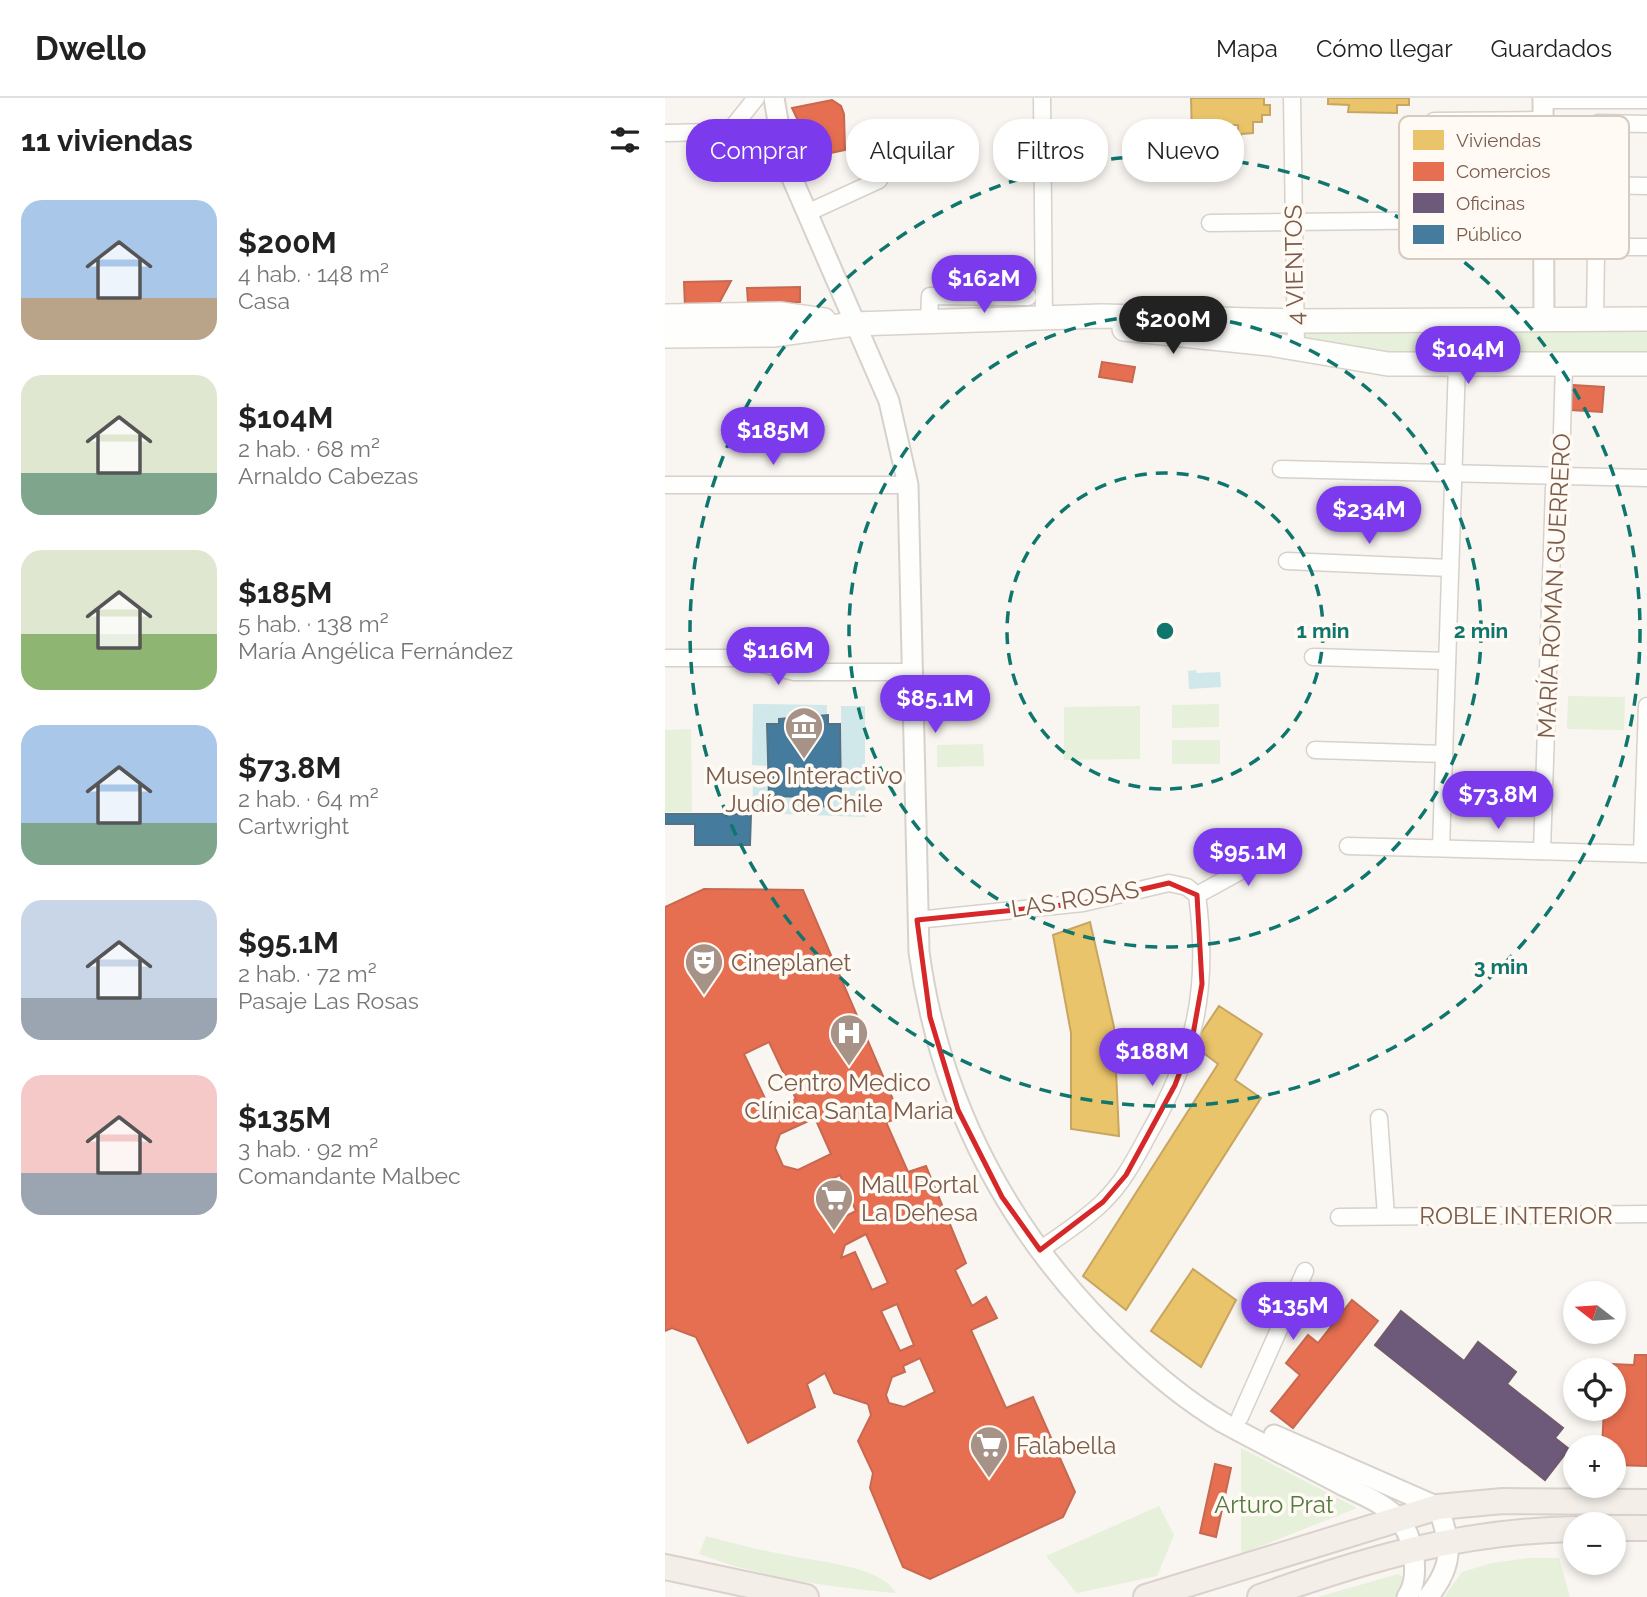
<!DOCTYPE html>
<html lang="es">
<meta charset="utf-8">
<style>
:root{--surface:#fff;--page:#f6f6f6;--text:#222;--muted:#767676;--line:#e0e0e0;--accent:#7c3aed}
body{margin:0;font-family:Raleway,sans-serif;background:var(--page);color:var(--text);height:100vh;display:flex;flex-direction:column;font-size:26px;white-space:nowrap}
*{box-sizing:border-box;margin:0}
p{font-size:23px;color:var(--muted)}
.icon{flex:none;width:38px;height:38px;fill:none;stroke:currentColor;stroke-width:2;stroke-linecap:round;stroke-linejoin:round}
.map{position:relative;flex:1;overflow:hidden}
.sheet{display:flex;flex-direction:column;background:var(--surface);width:665px}
.sheet>*{flex:none}
.hud{position:absolute;left:21px;top:21px;width:665px;height:63px;display:flex;gap:14px}
.needle{width:46px;rotate:287deg}
.buttons{position:absolute;left:898px;top:1183px;display:grid;gap:14px}
.buttons a{display:grid;place-items:center;width:63px;height:63px;border-radius:50%;background:var(--surface);box-shadow:0 4px 10px #0003;font-size:35px}
.price{position:absolute;translate:-50% -60px;padding:0 16px;border-radius:24px;background:var(--accent);color:#fff;font-size:23px;line-height:46px;filter:drop-shadow(0 2px 4px #0008)}
.price::after{content:'';position:absolute;left:50%;top:42px;width:21px;height:16px;margin-left:-10px;background:inherit;clip-path:polygon(0 0,100% 0,50% 100%)}
.price.current{background:#222;color:#fff}
ul{padding:0;list-style:none}
li{display:flex;align-items:center;gap:21px;height:175px;padding:0 21px}
li span{display:grid;place-items:center;flex:none;width:196px;height:140px;border-radius:21px;color:#555}
li>.icon{margin-inline-start:auto}
span .icon{width:84px;height:84px;fill:#fffc;stroke-width:1}
li b{font-size:30px}
h2{display:flex;justify-content:space-between;align-items:center;height:84px;padding:0 21px;font-size:30px}
.chip{padding:0 24px;border-radius:28px;background:var(--surface);box-shadow:0 4px 10px #0003;font-size:24px;line-height:63px}
.chip.current{background:var(--accent);color:#fff}
header{display:flex;align-items:center;gap:42px;box-sizing:border-box;height:98px;padding:0 35px;background:var(--surface);border-bottom:2px solid var(--line)}
header strong{font-size:33px}
nav{display:flex;gap:38px;margin-inline-start:auto;font-size:24px}
main{display:flex;flex:1;min-height:0}
.map>svg:first-child{display:block}
</style>
<header>
<strong>Dwello</strong>
<nav><a>Mapa</a><a>Cómo llegar</a><a>Guardados</a></nav>
</header>
<main>
<section class="sheet">
<h2>11 viviendas<svg class="icon" aria-label="filters" viewBox="0 0 24 24"><path d="M4 7h16M4 17h16"/><circle cx="9" cy="7" r="2"/><circle cx="15" cy="17" r="2"/></svg></h2>
<ul>
<li><span style="background:linear-gradient(#a9c7e8 70%,#b9a48a 0)"><svg class="icon" aria-label="home" viewBox="0 0 24 24"><path d="M3 11l9-7 9 7M6 9v11h12V9"/></svg></span><div><b>$200M</b><p>4 hab. · 148 m²</p><p>Casa</p></div></li>
<li><span style="background:linear-gradient(#dfe7d0 70%,#7fa58c 0)"><svg class="icon" aria-label="home" viewBox="0 0 24 24"><path d="M3 11l9-7 9 7M6 9v11h12V9"/></svg></span><div><b>$104M</b><p>2 hab. · 68 m²</p><p>Arnaldo Cabezas</p></div></li>
<li><span style="background:linear-gradient(#dfe7d0 60%,#8fb573 0)"><svg class="icon" aria-label="home" viewBox="0 0 24 24"><path d="M3 11l9-7 9 7M6 9v11h12V9"/></svg></span><div><b>$185M</b><p>5 hab. · 138 m²</p><p>María Angélica Fernández</p></div></li>
<li><span style="background:linear-gradient(#a9c7e8 70%,#7fa58c 0)"><svg class="icon" aria-label="home" viewBox="0 0 24 24"><path d="M3 11l9-7 9 7M6 9v11h12V9"/></svg></span><div><b>$73.8M</b><p>2 hab. · 64 m²</p><p>Cartwright</p></div></li>
<li><span style="background:linear-gradient(#c9d6e8 70%,#9aa5b1 0)"><svg class="icon" aria-label="home" viewBox="0 0 24 24"><path d="M3 11l9-7 9 7M6 9v11h12V9"/></svg></span><div><b>$95.1M</b><p>2 hab. · 72 m²</p><p>Pasaje Las Rosas</p></div></li>
<li><span style="background:linear-gradient(#f6c9c9 70%,#9aa5b1 0)"><svg class="icon" aria-label="home" viewBox="0 0 24 24"><path d="M3 11l9-7 9 7M6 9v11h12V9"/></svg></span><div><b>$135M</b><p>3 hab. · 92 m²</p><p>Comandante Malbec</p></div></li>
</ul>
</section>
<div class="map">
<svg width="982" height="1499" viewBox="0 0 982 1499">
<rect width="100%" height="100%" fill="#f9f5f0"/>
<g fill="#e7f0db">
<path d="M982,229v30l-295,-2 -161,-25z"/>
<path d="M903,598l57,1 -1,33 -57,-1z"/>
<path d="M554,606v23l-47,1v-23z"/>
<path d="M475,608v53l-76,1v-53z"/>
<path d="M26,631l1,83h-27v-82z"/>
<rect x="507" y="642" width="48" height="24"/>
<path d="M318,646l1,22 -47,1v-22z"/>
<path d="M576,1350l116,60 -116,46z"/>
<path d="M494,1408l15,29 -17,41 -80,17 -31,-37z"/>
<path d="M41,1438c26,7 53,14 80,19 28,6 96,11 110,38 -67,-6 -134,-15 -197,-39z"/>
<path d="M865,1460h29l11,39h-126l18,-25 30,-9z"/>
<path d="M733,1476l6,4 1,8 -9,11h-78z"/>
</g>
<g fill="#d0e8ea">
<path d="M531,572l1,3 23,-1 1,15 -32,2 -1,-18z"/>
<path d="M88,606l74,1v10l-49,3v5l-12,1 1,42 -15,-1z"/>
<path d="M176,608h24v111l-113,-4 1,-27 15,1v10l39,1 1,9 23,-1v-8l11,-1z"/>
</g>
<g fill="#e9c46a" stroke="#c8a561" stroke-width="2">
<path d="M526,0h73v7h6v10h-8v7h-9v11l-12,1 1,13 -3,1 -1,-23h-6v10l-40,1z"/>
<path d="M663,0h81v7h-12v8l-49,-1 1,-7 -21,-1z"/>
<path d="M425,824l24,105 5,109 -48,-7v-96l-18,-98z"/>
<path d="M554,908l43,28 -27,46 26,18 -135,212 -43,-34 135,-212 -25,-19z"/>
<path d="M528,1171l43,31 -35,67 -50,-36z"/>
</g>
<g fill="#e76f51" stroke="#c66950" stroke-width="2" fill-rule="evenodd">
<path d="M167,2l9,6 3,8 1,36 -42,9 -2,-32 -9,-19z"/>
<path d="M66,183l-14,26h-32l-1,-25z"/>
<path d="M135,189v15l-52,1 -1,-15z"/>
<path d="M437,264l33,5 -3,15 -33,-5z"/>
<path d="M908,287l31,2 -2,25 -31,-2z"/>
<path d="M39,791l99,1 98,228 -15,4 22,50 18,-6 40,97 -11,7 17,36 14,-9 11,21 -26,12 35,78 27,-11 42,95 -12,25 -133,62 -27,-12 -33,-79 3,-15 -15,-32 13,-26 -3,-11 -34,-11 -9,-20 -18,11 8,23 -67,36 -52,-106 -24,-9 -7,3v-424zM104,944l27,57 -25,12 -27,-57zM150,1020l16,36 -33,16 -15,-4 -8,-18 5,-14zM175,1077l16,36 -16,8 -17,-36zM201,1136l22,49 -16,7 -17,-38 -14,6 4,-13zM232,1206l17,41 -14,6 -19,-40zM255,1260l15,34 -31,15 -15,-4 -3,-8 6,-18 13,-5 -2,-6z"/>
<path d="M687,1202l26,21 -85,107 -22,-17 29,-36 -14,-12 22,-28 10,8z"/>
<path d="M970,1257h12v111l-34,-1v-18h-11l2,-38h9v-39h-25l1,-7 45,2z"/>
<path d="M550,1366l16,4 -15,69 -16,-4z"/>
</g>
<path fill="#6d597a" stroke="#715a6c" stroke-width="2" d="M736,1213l63,50 14,-19 38,30 -9,12 56,44 -8,10 14,11 -24,31 -170,-135z"/>
<g fill="#457b9d" stroke="#557285" stroke-width="2">
<path d="M163,617v9h12l1,73h-10v9l-23,1 -1,-10 -38,-1 -2,-72h12v-5z"/>
<path d="M0,716h86l-1,31h-55v-21h-30z"/>
</g>
<g fill="none" stroke-linecap="round" stroke-linejoin="round">
<g stroke="#d7d1cb" stroke-width="19">
<g id="minor">
<path d="M377,0l2,221"/>
<path d="M627,0l4,250"/>
<path d="M878,2h104"/>
<path d="M769,23l109,-1"/>
<path d="M0,35c47,0 85,-8 120,29"/>
<path d="M63,35l28,-35"/>
<path d="M932,87l50,1"/>
<path d="M142,115l72,-33"/>
<path d="M545,125l334,-4"/>
<path d="M931,149h51"/>
<path d="M930,221l3,-196 49,1"/>
<path d="M264,224l1,-26 98,1"/>
<path d="M616,371l366,9"/>
<path d="M0,387h243"/>
<path d="M622,463l163,7"/>
<path d="M648,559l134,4"/>
<path d="M0,560h73l56,14h120"/>
<path d="M650,652l129,4"/>
<path d="M683,748l299,8"/>
<path d="M776,750l16,-484"/>
<path d="M877,753l12,-363 7,-23 3,-101"/>
<path d="M977,756l5,-148"/>
<path d="M532,797l84,-46"/>
<path d="M252,822l166,-17 86,-20 18,4 10,8c13,94 -2,158 -49,240 -13,24 -25,48 -45,67 -18,18 -42,33 -63,48"/>
<path d="M714,1020l7,98"/>
<path d="M674,1119l308,-3"/>
<path d="M575,1319l65,-146"/>
</g>
</g>
<g stroke="#d7d1cb" stroke-width="23">
<g id="tertiary">
<path d="M109,0l11,64 104,239 19,84 11,467c21,153 92,285 203,391 31,30 63,57 100,79 40,22 81,42 122,64 17,8 41,18 54,32 16,19 23,59 9,79"/>
<path d="M878,0l1,221"/>
<path d="M609,1337l164,72c13,37 17,57 -10,90"/>
</g>
</g>
<g stroke="#d9d2cb" stroke-width="26">
<g id="secondary">
<path d="M0,218l115,-2 44,6"/>
<path d="M459,231l146,15 118,20h259"/>
<path d="M0,238l108,-1 81,-11 248,-8 193,5 352,-2"/>
</g>
</g>
<g stroke="#dad1cc" stroke-width="28">
<g id="primary">
<path d="M948,1430h34"/>
<path d="M0,1469l141,30"/>
<path d="M481,1499l292,-90 65,-6 144,1"/>
<path d="M595,1499c106,-38 201,-66 315,-68"/>
</g>
</g>
<use href="#minor" stroke="#fefefd" stroke-width="16"/>
<use href="#tertiary" stroke="#fefefd" stroke-width="19"/>
<use href="#secondary" stroke="#fefefd" stroke-width="23"/>
<use href="#primary" stroke="#f3eee8" stroke-width="24"/>
</g>
<path fill="none" stroke="#d62828" stroke-width="5" stroke-linejoin="round" d="M504,785l28,12 5,89 -10,56 -17,45 -49,90 -23,27 -63,48 -38,-53 -44,-87 -28,-93 -13,-97 166,-17z"/>
<g fill="none" stroke="#0f766e" stroke-width="3.5" stroke-dasharray="12 9">
<circle cx="500" cy="533" r="158"/>
<circle cx="500" cy="533" r="316"/>
<circle cx="500" cy="533" r="475"/>
</g>
<defs>
<g id="museum-pin" transform="scale(2.0125)"><path d="M0 17L-7.5 6A9.5 9.5 0 1 1 7.5 6Z" fill="#a69286" stroke="#fffaf3"/><path d="M0-6L6-3V-2H-6V-3ZM-5-1h2V3h-2ZM-1-1h2V3h-2ZM3-1h2V3H3ZM-6 4H6V6H-6Z" fill="#fff"/></g>
<g id="theatre-pin" transform="scale(2.0125)"><path d="M0 17L-7.5 6A9.5 9.5 0 1 1 7.5 6Z" fill="#a69286" stroke="#fffaf3"/><path d="M-5-5.5Q0-4 5-5.5V0Q5 5 0 6Q-5 5-5 0ZM-3.3-2.5H-1v1.5H-3.3ZM1-2.5H3.3v1.5H1ZM-2.8 1Q0 5.5 2.8 1Z" fill="#fff"/></g>
<g id="hospital-pin" transform="scale(2.0125)"><path d="M0 17L-7.5 6A9.5 9.5 0 1 1 7.5 6Z" fill="#a69286" stroke="#fffaf3"/><path d="M-5-5h3v3.5h4V-5h3V5h-3V1.5h-4V5h-3Z" fill="#fff"/></g>
<g id="supermarket-pin" transform="scale(2.0125)"><path d="M0 17L-7.5 6A9.5 9.5 0 1 1 7.5 6Z" fill="#a69286" stroke="#fffaf3"/><path d="M-6-5.5h2.5l.6 2H6L4.5 2H-2.5L-4.4-4H-6ZM-1.5 3.2a1.3 1.3 0 1 0 .1 0ZM3 3.2a1.3 1.3 0 1 0 .1 0Z" fill="#fff"/></g>
</defs>
<g fill-rule="evenodd">
<use href="#museum-pin" x="139" y="628"/>
<use href="#theatre-pin" x="39" y="864"/>
<use href="#hospital-pin" x="184" y="935"/>
<use href="#supermarket-pin" x="169" y="1100"/>
<use href="#supermarket-pin" x="324" y="1347"/>
</g>
<g text-anchor="middle" dominant-baseline="central" stroke-width="7" stroke-linejoin="round" paint-order="stroke">
<g font-size="24" fill="#7a5c4d" stroke="#fffaf3">
<text transform="translate(629 167) rotate(-91)">4 VIENTOS</text>
<text transform="translate(889 488) rotate(-87)">MARÍA ROMAN GUERRERO</text>
<text transform="translate(410 801) rotate(-9)">LAS ROSAS</text>
<text x="851" y="1117">ROBLE INTERIOR</text>
</g>
<g font-size="24" fill="#7a5c4d" stroke="#fffaf3" text-anchor="start">
<text x="139" y="677" text-anchor="middle">Museo Interactivo<tspan x="139" dy="28">Judío de Chile</tspan></text>
<text x="66" y="864">Cineplanet</text>
<text x="184" y="984" text-anchor="middle">Centro Medico<tspan x="184" dy="28">Clínica Santa Maria</tspan></text>
<text x="196" y="1086">Mall Portal<tspan x="196" dy="28">La Dehesa</tspan></text>
<text x="351" y="1347">Falabella</text>
</g>
<g font-size="24" fill="#537a41" stroke="#fffaf3">
<text x="609" y="1406">Arturo Prat</text>
</g>
</g>
<rect x="734" y="18" width="230" height="143" rx="10" fill="#fffaf3" stroke="#d7cbc1" stroke-width="2"/>
<rect x="748" y="32" width="31" height="20" fill="#e9c46a"/>
<rect x="748" y="64" width="31" height="19" fill="#e76f51"/>
<rect x="748" y="95" width="31" height="20" fill="#6d597a"/>
<rect x="748" y="127" width="31" height="19" fill="#457b9d"/>
<g font-size="19" fill="#7a5c4d">
<text x="791" y="49">Viviendas</text>
<text x="791" y="80">Comercios</text>
<text x="791" y="112">Oficinas</text>
<text x="791" y="143">Público</text>
</g>
<circle cx="500" cy="533" r="10" fill="#0f766e" stroke="#fffaf3" stroke-width="3.5"/>
<g font-size="21" text-anchor="middle" font-weight="bold" fill="#0f766e" stroke="#fffaf3" stroke-width="7" stroke-linejoin="round" paint-order="stroke">
<text x="658" y="540">1 min</text>
<text x="816" y="540">2 min</text>
<text x="836" y="876">3 min</text>
</g>
</svg>
<div class="buttons">
<a><svg class="needle" viewBox="-14 -14 28 28"><path d="M0-13l5 13h-10z" fill="#e53935"/><path d="M0 13l5-13h-10z" fill="#767676"/></svg></a>
<a><svg class="icon" aria-label="locate" viewBox="0 0 24 24"><circle cx="12" cy="12" r="6"/><path d="M12 2v4M12 18v4M2 12h4M18 12h4"/></svg></a>
<a>+</a>
<a>−</a>
</div>
<b class="price" style="left:319px;top:217px">$162M</b>
<b class="price current" style="left:508px;top:258px">$200M</b>
<b class="price" style="left:803px;top:288px">$104M</b>
<b class="price" style="left:108px;top:369px">$185M</b>
<b class="price" style="left:704px;top:448px">$234M</b>
<b class="price" style="left:113px;top:589px">$116M</b>
<b class="price" style="left:270px;top:637px">$85.1M</b>
<b class="price" style="left:833px;top:733px">$73.8M</b>
<b class="price" style="left:583px;top:790px">$95.1M</b>
<b class="price" style="left:487px;top:990px">$188M</b>
<b class="price" style="left:628px;top:1244px">$135M</b>
<div class="hud">
<a class="chip current">Comprar</a>
<a class="chip">Alquilar</a>
<a class="chip">Filtros</a>
<a class="chip">Nuevo</a>
</div>
</div>
</main>
